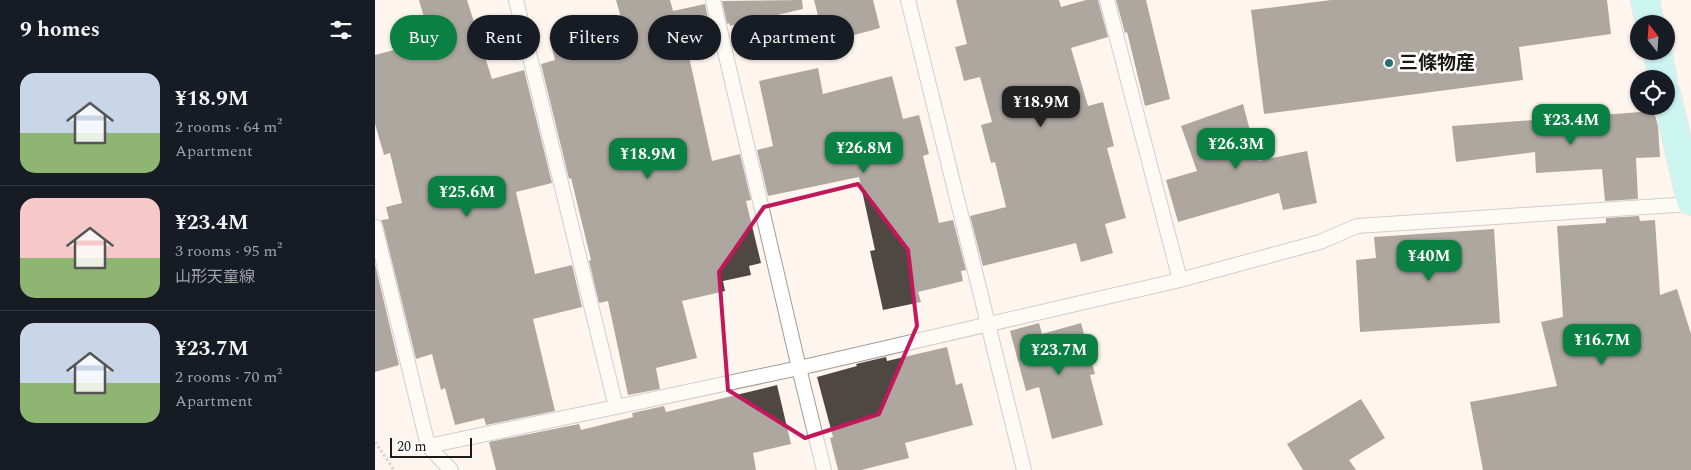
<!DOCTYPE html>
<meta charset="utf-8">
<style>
:root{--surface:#171b24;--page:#20242c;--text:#f1f3f6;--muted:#9ea1a6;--line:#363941;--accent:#0b8043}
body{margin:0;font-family:Spectral,"Noto Sans JP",serif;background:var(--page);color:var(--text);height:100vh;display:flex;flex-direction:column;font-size:19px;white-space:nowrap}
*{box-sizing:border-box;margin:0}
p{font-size:16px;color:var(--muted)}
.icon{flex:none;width:28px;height:28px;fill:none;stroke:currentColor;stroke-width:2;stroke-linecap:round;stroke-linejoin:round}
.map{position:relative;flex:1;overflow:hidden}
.drawer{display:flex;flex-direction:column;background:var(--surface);width:375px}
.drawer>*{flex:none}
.top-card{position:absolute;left:15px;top:15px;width:475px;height:45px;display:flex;gap:10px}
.needle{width:32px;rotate:343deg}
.tools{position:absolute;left:1255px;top:15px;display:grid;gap:10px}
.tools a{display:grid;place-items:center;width:45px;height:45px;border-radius:50%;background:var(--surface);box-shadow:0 1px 4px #0004;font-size:25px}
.scale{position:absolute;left:15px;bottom:12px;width:82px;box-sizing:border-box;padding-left:5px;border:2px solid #1c1916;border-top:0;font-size:14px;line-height:18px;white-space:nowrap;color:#1c1916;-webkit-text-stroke:4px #fff;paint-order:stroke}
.price{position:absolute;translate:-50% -42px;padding:0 11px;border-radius:10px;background:var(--accent);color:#fff;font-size:16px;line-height:32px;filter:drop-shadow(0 1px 2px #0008)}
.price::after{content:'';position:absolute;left:50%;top:30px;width:15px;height:11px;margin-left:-8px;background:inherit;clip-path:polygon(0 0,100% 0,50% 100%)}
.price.active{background:#222;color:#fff}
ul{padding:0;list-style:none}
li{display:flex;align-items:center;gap:15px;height:125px;padding:0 20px}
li+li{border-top:1px solid var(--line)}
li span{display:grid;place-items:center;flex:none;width:140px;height:100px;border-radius:15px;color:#555}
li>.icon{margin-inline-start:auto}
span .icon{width:60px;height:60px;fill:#fffc;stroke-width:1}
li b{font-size:21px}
h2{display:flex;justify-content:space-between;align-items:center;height:60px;padding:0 20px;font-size:21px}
.chip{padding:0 18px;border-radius:22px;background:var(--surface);box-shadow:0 1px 4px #0004;font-size:18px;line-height:45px}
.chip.active{background:var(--accent);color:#fff}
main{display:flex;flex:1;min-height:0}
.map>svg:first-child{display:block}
</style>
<main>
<section class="drawer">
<h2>9 homes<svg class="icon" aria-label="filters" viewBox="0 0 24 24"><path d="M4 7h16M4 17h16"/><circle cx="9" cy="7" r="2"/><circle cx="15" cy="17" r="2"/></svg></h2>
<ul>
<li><span style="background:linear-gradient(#c9d6e8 60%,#8fb573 0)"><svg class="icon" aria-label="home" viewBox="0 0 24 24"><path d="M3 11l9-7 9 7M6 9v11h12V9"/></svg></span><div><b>¥18.9M</b><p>2 rooms · 64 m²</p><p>Apartment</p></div></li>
<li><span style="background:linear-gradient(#f6c9c9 60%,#8fb573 0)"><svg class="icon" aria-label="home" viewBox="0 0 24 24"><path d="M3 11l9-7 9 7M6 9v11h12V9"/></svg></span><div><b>¥23.4M</b><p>3 rooms · 95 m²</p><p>山形天童線</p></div></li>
<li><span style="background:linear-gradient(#c9d6e8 60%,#8fb573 0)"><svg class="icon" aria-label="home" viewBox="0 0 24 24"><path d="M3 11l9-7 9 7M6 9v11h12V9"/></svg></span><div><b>¥23.7M</b><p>2 rooms · 70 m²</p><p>Apartment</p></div></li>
</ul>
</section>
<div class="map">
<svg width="1316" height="470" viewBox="0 0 1316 470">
<rect width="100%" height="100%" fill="#fef5ee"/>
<g fill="#4f4842">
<path d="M44,0h48l25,79 32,-9 28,113 -36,9 19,82 37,-9 10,42 -49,12 22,92 -69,14 -2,-7 -29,7 -10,-37 -4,2 -9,-36 -16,5 -33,-134 -2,-5 8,-1 -3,-12 16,-4 -12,-50 -6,2 -9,-31v-69l41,-11 -1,-5 14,-4z"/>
<path d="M241,0h54l3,11 32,-7 5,24 -26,6 28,127 28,-7 11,46 -5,1 15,62 -12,3 2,9 -28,6 2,10 -43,10 15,57 -41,10 4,21 -32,6 -20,-94 -9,2 -10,-42 2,-1 -20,-82 -2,1 -28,-115 14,-4 -6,-23 73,-16z"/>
<path d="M427,0l1,9 -73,17 -1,-3 -2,1 -5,-23z"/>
<path d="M439,0h59l7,28 -55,15z"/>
<path d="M581,0h103l2,7 25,-7h12l10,37 -37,11 17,58 15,-4 11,44 -7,2 19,70 -21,6 8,29 -32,9 -5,-19 -93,23 -13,-50 36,-9 -11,-45 -4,1 -10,-38 11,-3 -12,-45 -16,4 -9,-34 12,-3z"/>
<path d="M741,0h30l24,99 -25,7 -18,-74 -2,1z"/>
<path d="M956,0h276l4,34 -92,13 4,33 -259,34 -13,-104z"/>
<path d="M443,68l5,26 69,-18 11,43 16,-4 10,39 -6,2 16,67 14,-3 13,50 -5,1 2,10 -45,11 3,10 -38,8 -13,-59 5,-1 -16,-73 -91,19 -11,-46 16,-4 -14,-65z"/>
<path d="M868,104l15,57 49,-10 10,52 -34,7 -4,-17 -101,29 -12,-42 31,-9 -16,-45z"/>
<path d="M1279,111l4,15 2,31 -24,1 2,41 -33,2 -3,-32 -66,4 -1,-21 -79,10 -4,-36z"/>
<path d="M1264,216l1,5 15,-1 5,75 17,-6 14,45v136h-208l-13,-68 87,-16 -16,-64 22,-5 -6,-91 49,-3v-5z"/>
<path d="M1119,229l6,94 -140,9 -4,-72 20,-2 -2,-21z"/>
<path d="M0,264l24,101 -24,7z"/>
<path d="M664,323l3,11 39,-11 14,51 -5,1 13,50 -51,14 -13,-52 -13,4 -16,-60z"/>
<path d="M572,347l9,38 6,-2 11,42 -68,18 4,15 -48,12h-23l-8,-32 3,-1 -16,-60 40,-11 -1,-2 30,-7 1,4z"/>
<path d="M402,385l14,59 -38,9 3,17h-260l-7,-28 90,-18 2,6 52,-13 -1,-4 32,-7 2,6z"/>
<path d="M986,399l24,39 -36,22 7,10h-53l-16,-26z"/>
</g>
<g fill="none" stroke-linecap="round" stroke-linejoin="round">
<g stroke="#a39b95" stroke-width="16">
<g id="service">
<path d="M141,0l100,407 183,-39 381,-88 140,-38 37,-16 334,-22"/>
<path d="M338,0l86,368 25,102"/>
<path d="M533,0l116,470"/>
<path d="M732,0l73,280"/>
<path d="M0,227l53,219"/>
<path d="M76,470l-23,-24 188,-39"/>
</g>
</g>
<g stroke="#d6d6d5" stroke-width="30">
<g id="primary">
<path d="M1270,0l5,24"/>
<path d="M1282,51l6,28"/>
<path d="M1291,93l25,108"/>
</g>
</g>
<path stroke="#b2aba6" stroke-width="3" stroke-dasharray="2.5 2.5" stroke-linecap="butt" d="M0,442l19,28"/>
<use href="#service" stroke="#fff" stroke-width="14"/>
<use href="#primary" stroke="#92f3f2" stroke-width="28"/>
</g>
<path d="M0 0H1316V470H0ZM483,184l50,66 9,76 -38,88 -74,24 -77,-48 -9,-118 45,-65z" fill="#fef5ee" fill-opacity=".55" fill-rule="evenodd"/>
<path fill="none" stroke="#c2185b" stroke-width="4" stroke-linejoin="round" d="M483,184l50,66 9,76 -38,88 -74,24 -77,-48 -9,-118 45,-65z"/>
<circle fill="#277171" stroke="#fff" stroke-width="2" cx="1014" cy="63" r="5"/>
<g text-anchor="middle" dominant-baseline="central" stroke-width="5" stroke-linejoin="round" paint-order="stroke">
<g font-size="19" font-weight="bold" fill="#1c1916" stroke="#fff" text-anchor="start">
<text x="1024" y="63">三條物産</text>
</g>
</g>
</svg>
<div class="tools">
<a><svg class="needle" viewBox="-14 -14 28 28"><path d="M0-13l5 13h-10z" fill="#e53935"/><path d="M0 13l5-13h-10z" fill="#9ea1a6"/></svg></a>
<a><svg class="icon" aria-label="locate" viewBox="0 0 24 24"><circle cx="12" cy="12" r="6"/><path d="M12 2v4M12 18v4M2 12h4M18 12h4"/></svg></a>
</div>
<div class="scale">20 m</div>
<b class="price active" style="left:666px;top:128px">¥18.9M</b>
<b class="price" style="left:1196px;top:146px">¥23.4M</b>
<b class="price" style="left:861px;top:170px">¥26.3M</b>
<b class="price" style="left:489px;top:174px">¥26.8M</b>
<b class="price" style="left:273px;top:180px">¥18.9M</b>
<b class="price" style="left:92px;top:218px">¥25.6M</b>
<b class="price" style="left:1054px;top:282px">¥40M</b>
<b class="price" style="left:1227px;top:366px">¥16.7M</b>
<b class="price" style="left:684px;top:376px">¥23.7M</b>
<div class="top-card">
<a class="chip active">Buy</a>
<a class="chip">Rent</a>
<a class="chip">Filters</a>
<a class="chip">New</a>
<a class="chip">Apartment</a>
</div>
</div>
</main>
